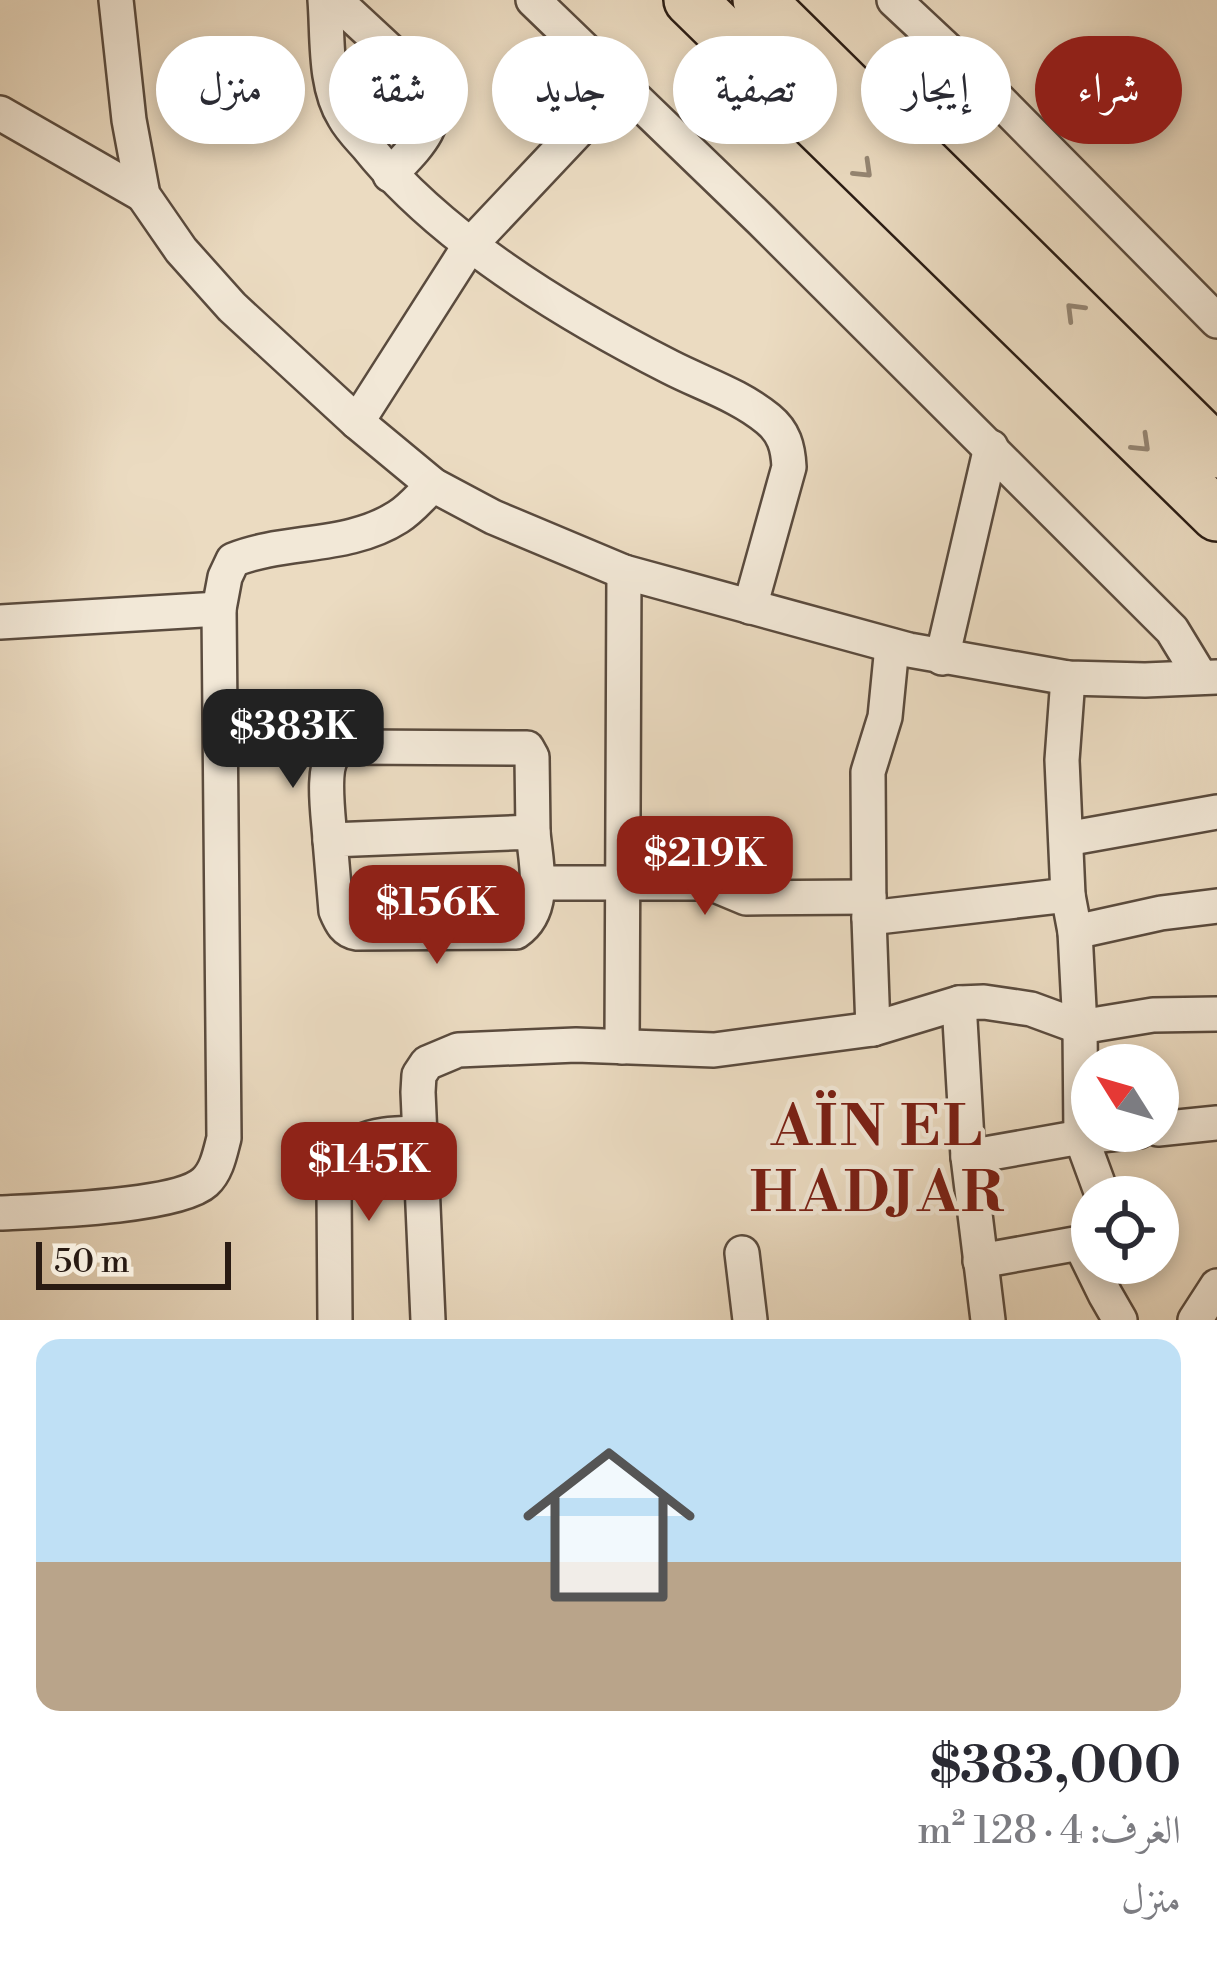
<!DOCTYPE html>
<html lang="ar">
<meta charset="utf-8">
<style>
:root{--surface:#fff;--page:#f2f2f3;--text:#2b2b33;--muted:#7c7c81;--line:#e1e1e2;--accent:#8f2418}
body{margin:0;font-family:"Libre Bodoni",Amiri,serif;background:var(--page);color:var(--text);direction:rtl;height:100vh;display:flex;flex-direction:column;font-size:45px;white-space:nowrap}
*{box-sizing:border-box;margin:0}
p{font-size:39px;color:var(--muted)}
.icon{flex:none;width:66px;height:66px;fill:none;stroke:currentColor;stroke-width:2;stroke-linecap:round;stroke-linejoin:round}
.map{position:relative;height:1320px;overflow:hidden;direction:ltr}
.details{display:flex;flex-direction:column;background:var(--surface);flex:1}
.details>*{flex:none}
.guide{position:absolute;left:36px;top:36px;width:1146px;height:108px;direction:rtl;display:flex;gap:24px}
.needle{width:78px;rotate:307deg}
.tools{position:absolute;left:1071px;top:1044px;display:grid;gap:24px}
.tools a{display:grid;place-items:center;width:108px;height:108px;border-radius:50%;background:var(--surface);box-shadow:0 6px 18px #0003;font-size:60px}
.scale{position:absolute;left:36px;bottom:30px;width:195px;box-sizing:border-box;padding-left:12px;border:6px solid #291b13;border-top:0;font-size:33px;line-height:42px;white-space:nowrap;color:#291b13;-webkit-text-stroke:9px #f2e8d7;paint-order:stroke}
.price{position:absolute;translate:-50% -102px;padding:0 27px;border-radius:24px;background:var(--accent);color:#fff;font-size:39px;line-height:78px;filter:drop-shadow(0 3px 6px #0008)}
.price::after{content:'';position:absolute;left:50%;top:72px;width:36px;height:27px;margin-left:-18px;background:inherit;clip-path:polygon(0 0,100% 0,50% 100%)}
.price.active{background:#222;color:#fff}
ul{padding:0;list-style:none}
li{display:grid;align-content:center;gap:24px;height:636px;padding:0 36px}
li+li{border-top:3px solid var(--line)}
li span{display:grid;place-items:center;height:372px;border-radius:24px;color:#555}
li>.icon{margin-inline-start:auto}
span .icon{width:216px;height:216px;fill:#fffc;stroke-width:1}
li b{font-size:51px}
.pill{padding:0 42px;border-radius:54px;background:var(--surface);box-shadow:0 6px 18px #0003;font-size:42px;line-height:108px}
.pill.active{background:var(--accent);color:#fff}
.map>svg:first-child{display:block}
</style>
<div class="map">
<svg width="1217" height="1320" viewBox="0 0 1217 1320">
<rect width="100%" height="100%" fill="#ebdbc1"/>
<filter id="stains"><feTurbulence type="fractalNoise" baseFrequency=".00167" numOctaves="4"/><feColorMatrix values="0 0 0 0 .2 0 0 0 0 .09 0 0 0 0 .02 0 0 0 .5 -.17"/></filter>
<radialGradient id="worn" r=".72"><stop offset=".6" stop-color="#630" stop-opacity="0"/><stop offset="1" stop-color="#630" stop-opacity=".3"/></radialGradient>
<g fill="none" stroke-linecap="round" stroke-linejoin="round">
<g stroke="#5a4b3e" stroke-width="38">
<g id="minor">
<path d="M116,0l13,120 14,75 38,55 51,57 125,115 76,63 60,32 131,55 285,78 159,28 77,2 72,-3"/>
<path d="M325,0c3,37 -1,85 19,117 6,11 15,20 23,29 74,93 197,167 303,221 33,17 69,28 98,52 16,13 20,28 21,48l-39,140"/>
<path d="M335,0l96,89c10,38 -17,60 -41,86"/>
<path d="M533,0l228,220 411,410 28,46"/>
<path d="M894,0l77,72 246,249"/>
<path d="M0,113l143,82"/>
<path d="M357,422l113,-177 151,-160"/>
<path d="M0,622l219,-13"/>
<path d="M942,658l49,-211"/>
<path d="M1068,678l-6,82 6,135 7,37 5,95 1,110 22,60"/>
<path d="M533,832c3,33 15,78 -17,100l-159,1c-12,-2 -16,-10 -21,-22l-6,-71z"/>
<path d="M1066,839l151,-27"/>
<path d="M330,840c-1,-21 -10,-74 6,-88 6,-5 12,-4 19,-5l172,1 5,9 1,75"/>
<path d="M537,883h173l36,15 123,-1"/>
<path d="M869,918l199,-23"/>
<path d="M1075,932l86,-19 56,-7"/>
<path d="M959,1003l9,154 20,163"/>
<path d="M873,1029l-4,-111 -1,-146 17,-55 7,-71"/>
<path d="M622,1047l2,-475"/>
<path d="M1158,1129l59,-6"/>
<path d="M968,1157l113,-20 58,-6"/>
<path d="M0,1213c41,-2 178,-6 205,-31 12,-11 15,-29 19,-44l-5,-529 6,-32 8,-17c52,-21 115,-11 165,-43 13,-8 23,-21 35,-32"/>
<path d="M1080,1243l25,51 15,26"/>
<path d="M742,1253l8,67"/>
<path d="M980,1261l100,-18 12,-7"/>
<path d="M335,1320l-1,-130c12,-55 34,-55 84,-57"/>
<path d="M428,1320l-10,-228 1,-17 8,-12 31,-13 118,-5 138,5 159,-21 86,-26 25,-1 47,7 49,18 73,-12 64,-1"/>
<path d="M1195,1320l22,-34"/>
</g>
</g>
<g stroke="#291b13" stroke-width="56">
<g id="highway">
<path d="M690,0l527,515"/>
<path d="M759,0l458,452"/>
</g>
</g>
<use href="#minor" stroke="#f2e8d7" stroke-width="33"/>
<use href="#highway" stroke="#ebdbc1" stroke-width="51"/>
</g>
<defs><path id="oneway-chevron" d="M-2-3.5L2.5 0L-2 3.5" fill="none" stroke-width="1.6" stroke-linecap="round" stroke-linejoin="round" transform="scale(3)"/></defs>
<g stroke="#948573">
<use href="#oneway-chevron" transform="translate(864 170) rotate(44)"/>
<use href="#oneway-chevron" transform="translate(1074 311) rotate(-135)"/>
<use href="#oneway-chevron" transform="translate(1142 444) rotate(44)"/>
</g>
<g text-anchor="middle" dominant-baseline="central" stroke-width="9" stroke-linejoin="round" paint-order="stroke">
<g font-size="57" font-weight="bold" letter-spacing="3" fill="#7a1f14" stroke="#f2e8d7">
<text x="878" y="1128">AÏN EL<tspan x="878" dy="66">HADJAR</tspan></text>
</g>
</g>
<rect width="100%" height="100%" filter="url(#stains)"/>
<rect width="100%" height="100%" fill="url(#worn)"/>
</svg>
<div class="tools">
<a><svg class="needle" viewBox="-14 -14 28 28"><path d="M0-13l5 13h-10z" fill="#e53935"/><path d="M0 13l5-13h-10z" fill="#7c7c81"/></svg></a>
<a><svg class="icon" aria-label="locate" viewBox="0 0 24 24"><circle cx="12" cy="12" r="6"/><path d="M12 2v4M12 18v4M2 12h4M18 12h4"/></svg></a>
</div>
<div class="scale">50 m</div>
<b class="price active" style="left:293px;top:791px">$383K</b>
<b class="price" style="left:705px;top:918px">$219K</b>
<b class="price" style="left:437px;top:967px">$156K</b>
<b class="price" style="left:369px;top:1224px">$145K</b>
<div class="guide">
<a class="pill active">شراء</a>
<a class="pill">إيجار</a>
<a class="pill">تصفية</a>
<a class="pill">جديد</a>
<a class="pill">شقة</a>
<a class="pill">منزل</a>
</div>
</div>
<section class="details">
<ul>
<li><span style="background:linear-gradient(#bfe0f5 60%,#b9a48a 0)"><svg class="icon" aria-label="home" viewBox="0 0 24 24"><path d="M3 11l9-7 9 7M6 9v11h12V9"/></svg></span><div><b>$383,000</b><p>الغرف: 4 · 128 m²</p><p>منزل</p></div></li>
</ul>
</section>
